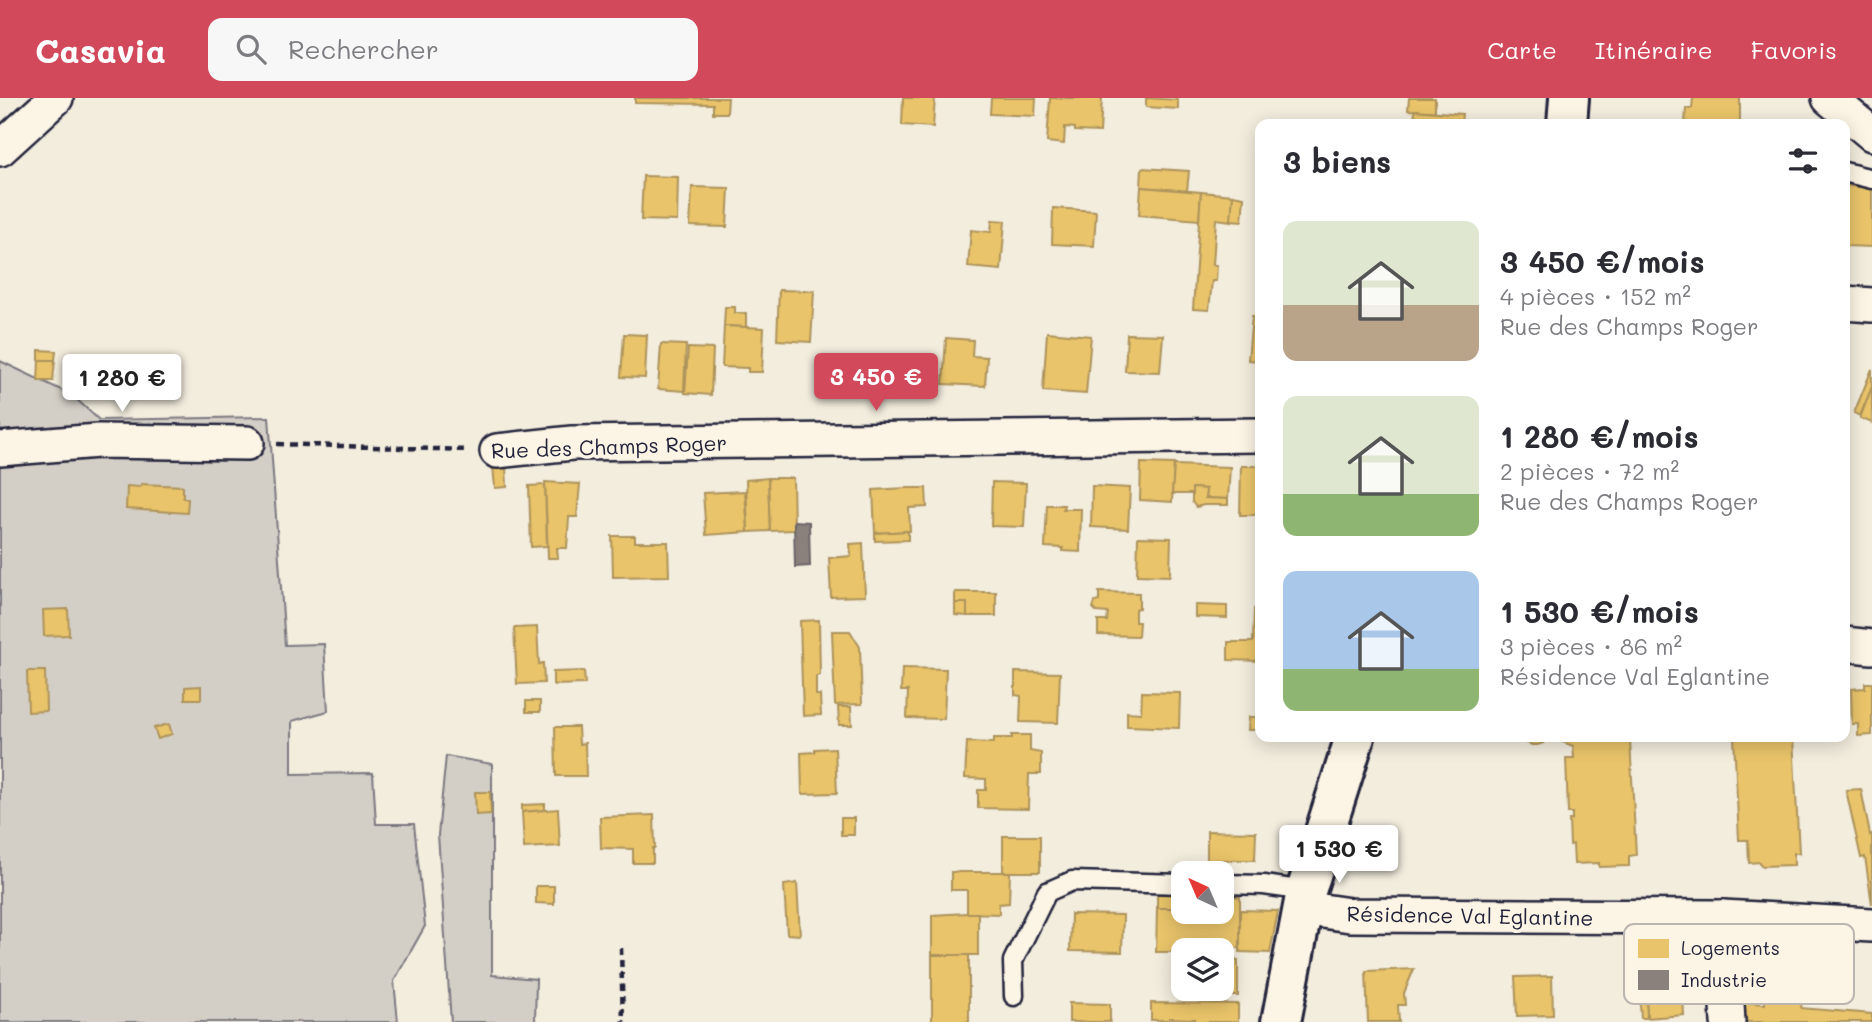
<!DOCTYPE html>
<html lang="fr">
<meta charset="utf-8">
<style>
:root{--surface:#fff;--page:#f7f7f7;--text:#2b2b33;--muted:#7c7c81;--accent:#d1495b}
body{margin:0;font-family:Mali,sans-serif;background:var(--page);color:var(--text);height:100vh;display:flex;flex-direction:column;font-size:26px;white-space:nowrap}
*{box-sizing:border-box;margin:0}
p{font-size:23px;color:var(--muted)}
.icon{flex:none;width:38px;height:38px;fill:none;stroke:currentColor;stroke-width:2;stroke-linecap:round;stroke-linejoin:round}
.map{position:relative;flex:1;overflow:hidden}
.details{position:absolute;left:1255px;top:21px;width:595px;height:623px;display:flex;flex-direction:column;background:var(--surface);border-radius:14px;box-shadow:0 4px 18px #0003}
.details>*{flex:none}
.needle{width:46px;rotate:316deg}
.controls{position:absolute;left:1171px;top:763px;display:grid;gap:14px}
.controls a{display:grid;place-items:center;width:63px;height:63px;border-radius:14px;background:var(--surface);box-shadow:0 4px 18px #0003;font-size:35px}
.price{position:absolute;translate:-50% -60px;padding:0 16px;border-radius:7px;background:#fff;color:#222;font-size:23px;line-height:46px;filter:drop-shadow(0 2px 4px #0008)}
.price::after{content:'';position:absolute;left:50%;top:42px;width:21px;height:16px;margin-left:-10px;background:inherit;clip-path:polygon(0 0,100% 0,50% 100%)}
.price.on{background:var(--accent);color:#fff}
ul{padding:0;list-style:none}
li{display:flex;align-items:center;gap:21px;height:175px;padding:0 28px}
li span{display:grid;place-items:center;flex:none;width:196px;height:140px;border-radius:14px;color:#555}
li>.icon{margin-inline-start:auto}
span .icon{width:84px;height:84px;fill:#fffc;stroke-width:1}
li b{font-size:30px}
h2{display:flex;justify-content:space-between;align-items:center;height:84px;padding:0 28px;font-size:30px}
header{display:flex;align-items:center;gap:42px;box-sizing:border-box;height:98px;padding:0 35px;background:var(--accent);color:#fff}
header strong{font-size:33px}
nav{display:flex;gap:38px;margin-inline-start:auto;font-size:24px}
.search{width:490px;height:63px;background:var(--page);display:flex;align-items:center;gap:18px;box-sizing:border-box;padding:0 24px;border-radius:14px;color:var(--muted);font-size:26px}
.map>svg:first-child{display:block}
</style>
<header>
<strong>Casavia</strong>
<div class="search"><svg class="icon" aria-label="search" viewBox="0 0 24 24"><circle cx="10" cy="10" r="6"/><path d="M15 15l6 6"/></svg>Rechercher</div>
<nav><a>Carte</a><a>Itinéraire</a><a>Favoris</a></nav>
</header>
<div class="map">
<svg width="1872" height="924" viewBox="0 0 1872 924">
<rect width="100%" height="100%" fill="#f3edde"/>
<filter id="ink" filterUnits="userSpaceOnUse"><feTurbulence type="fractalNoise" baseFrequency=".0143" numOctaves="2"/><feDisplacementMap in="SourceGraphic" scale="14" xChannelSelector="R" yChannelSelector="G"/><feConvolveMatrix kernelMatrix="1 2 1 2 8 2 1 2 1" color-interpolation-filters="sRGB"/></filter>
<g filter="url(#ink)">
<g fill="#d4cfc6" stroke="#7b7880" stroke-width="2">
<path d="M0,263l72,34 27,25 170,-3 16,228 39,-1 4,67 -36,10v53l81,-1 3,51h38l11,102 -31,55 4,41h-398z"/>
<path d="M446,658l46,8v211l44,4 -1,43h-84l-13,-187z"/>
</g>
<g fill="#e9c46a" stroke="#ad935c" stroke-width="2">
<path d="M635,0h93l-1,15h-14v-9l-78,-1z"/>
<path d="M903,0h32l-2,29 -31,-2z"/>
<path d="M991,0h45l-1,18 -45,-2z"/>
<path d="M1050,0h52l-2,34 -25,-1v-3l-10,-1 -1,17 -17,-2z"/>
<path d="M1146,0l32,2v9l-32,-2z"/>
<path d="M1409,0h26v14l-27,-2z"/>
<path d="M1693,0h47v25l-6,-1v2h-49l1,-16h6z"/>
<path d="M1415,12l47,4 -1,10h-47z"/>
<path d="M1142,70l47,3 -2,20 -46,-4z"/>
<path d="M643,78l35,1 -1,44 -36,-1z"/>
<path d="M1844,88l28,1v60l-28,-1z"/>
<path d="M692,89l37,1 -2,39 -37,-1z"/>
<path d="M1141,89l60,5 -2,28 -60,-5z"/>
<path d="M1201,94l32,3 -1,26 -16,-2 -3,46h4l-1,16h-4l-3,29 -16,-1z"/>
<path d="M1233,97l11,2 -2,24 -11,-1z"/>
<path d="M1053,110l43,3 -2,35 -42,-2z"/>
<path d="M992,122l13,1 -4,49 -33,-3 3,-37 20,2z"/>
<path d="M779,192l35,1 -3,51 -34,-2z"/>
<path d="M725,209h10v6h11v14l-22,-1z"/>
<path d="M1252,218h8v45l-12,-1z"/>
<path d="M724,228l40,2 -2,44h-14v-4l-26,-1z"/>
<path d="M1047,234l44,4 -5,58 -43,-3z"/>
<path d="M624,236l23,1 -2,43 -24,-1z"/>
<path d="M1127,236l36,1 -3,37 -35,-1z"/>
<path d="M946,240l27,2 -1,16 15,1 -2,29 -42,-2z"/>
<path d="M661,246l25,1 -2,46 -26,-2z"/>
<path d="M688,250l25,1 -2,46 -26,-2z"/>
<path d="M39,252l17,1 -1,9h-16z"/>
<path d="M39,262h16l-2,21h-15z"/>
<path d="M1872,271v18l-12,29 -6,-3z"/>
<path d="M1872,289v36l-12,-5z"/>
<path d="M1141,365l33,1 -2,38 -32,-2z"/>
<path d="M506,367l1,22 -12,1 -2,-22z"/>
<path d="M1174,367l56,2 -2,32 -23,-1 1,-9 -14,-1v6h-20z"/>
<path d="M1241,368h19l-2,49h-18z"/>
<path d="M768,380l2,53 -22,1 -2,-52z"/>
<path d="M768,380h25l1,52 -24,1z"/>
<path d="M545,384l35,2 -3,33h-8l-2,31h-10l1,10h-10z"/>
<path d="M992,384l34,1 -2,44 -33,-1z"/>
<path d="M141,386l42,2v12l5,1 -1,14 -61,-4 1,-23 13,1z"/>
<path d="M545,387l2,61 -16,1 -2,-61z"/>
<path d="M1092,388l38,2 -2,41 -37,-2z"/>
<path d="M907,390h19l1,19 -18,1 1,23 -35,2 -2,-43z"/>
<path d="M1192,390l14,1 -1,9 23,1v6h-24l-8,2 -4,-5z"/>
<path d="M745,393l3,41 -42,3 -3,-42z"/>
<path d="M1047,407h17l-1,4h18l-1,43 -17,-1v-3l-18,-1z"/>
<path d="M908,433v9l-33,1v-8z"/>
<path d="M612,438h23v6h33l1,34 -56,1z"/>
<path d="M1138,439l33,1 -1,38 -33,-1z"/>
<path d="M863,445l2,53 -34,1 -2,-39 22,-2 -1,-12z"/>
<path d="M955,494h41v24h-29v-13h-12z"/>
<path d="M1099,494l40,1v15l-4,1v13h4l-1,14 -40,-1v-14h9l1,-8 -11,-1 -4,-4 2,-6 4,-1z"/>
<path d="M955,505h12v13l-12,-1z"/>
<path d="M1195,507l32,1v12l-32,-1z"/>
<path d="M68,511l1,26 -25,1 -1,-26z"/>
<path d="M1254,511h6v52l-32,-1v-18h25z"/>
<path d="M819,522l1,55 -4,1v19h4l1,20 -18,1 -3,-95z"/>
<path d="M537,529l2,37 4,-1 1,20 -27,1 -3,-56z"/>
<path d="M832,533h18l10,16 2,57 -27,1z"/>
<path d="M902,570l44,1 -2,50 -37,-1 1,-27h-7z"/>
<path d="M27,573h18l1,40 -18,1z"/>
<path d="M584,573l1,13 -32,1v-13z"/>
<path d="M1015,574l45,1 -2,50 -38,-1 1,-26 -6,-1z"/>
<path d="M1865,585h7v52l-14,1v-12h-6l-1,-35 14,-1z"/>
<path d="M201,588v13h-16v-12z"/>
<path d="M1142,594l38,1 -1,35 -52,-2v-14l14,1z"/>
<rect x="526" y="603" width="14" height="11"/>
<path d="M838,609h13l1,18h-13z"/>
<path d="M1249,619h11v13h-12z"/>
<path d="M169,626l3,10 -14,5 -4,-11z"/>
<path d="M555,629h23l1,17 6,-1 1,33h-30z"/>
<path d="M1012,637h18v16l11,2v21h-12l-1,35 -50,-1v-18h8v-11l-21,-1 2,-36 27,1v-5h18z"/>
<path d="M1513,639h35l-4,6 -7,2h-5z"/>
<path d="M1550,639h75v2h5l6,116 -7,1v10l-30,1v-4l-25,1 -1,-20 -3,1 -1,-25h3v-7h-4l-2,-55h8l-1,-12z"/>
<path d="M1734,639h59l6,116h-5v12l-33,1 -1,-4 -11,1 -1,-23h-9z"/>
<path d="M835,650l2,45 -35,1 -1,-41 14,-1v-3z"/>
<path d="M1861,691l9,46 2,-1v70l-7,-47 -4,1 -15,-68z"/>
<path d="M475,694h15l1,22 -15,1z"/>
<path d="M545,706v6l-23,2v-7z"/>
<path d="M558,711l2,37 -36,2 -2,-36z"/>
<path d="M654,717l1,33h-2v15h-20v-14l-32,-1 -1,-31z"/>
<rect x="841" y="720" width="13" height="17"/>
<path d="M1207,733l49,1 -1,28h-48z"/>
<rect x="1003" y="738" width="37" height="36"/>
<path d="M951,774h59l-1,31 -10,1v10l-32,-1v-23h-16z"/>
<path d="M797,785l3,52 -13,-1 -3,-49z"/>
<path d="M536,788h18v18l-18,-1z"/>
<path d="M1157,795l26,1v14h-26z"/>
<path d="M1222,798l18,1v51h-32v2h-25v2h-27l1,-44h26v4h39z"/>
<path d="M1240,812l38,1 -8,42 -30,-1z"/>
<path d="M967,815h11v42h-46v-40z"/>
<path d="M1071,816l52,1 -1,37 -52,-1z"/>
<path d="M1767,852l42,5 -4,42h-2l-2,11 71,6v8h-134l2,-20 25,2 1,-10h-3z"/>
<rect x="932" y="857" width="37" height="67"/>
<path d="M1681,859l3,58 -37,3 -3,-59z"/>
<path d="M1222,862h16v36h-40v-5h-18l1,-25h2v23h39z"/>
<path d="M1414,871l-10,24 1,12h-7l1,17h-31l-2,-51z"/>
<path d="M1552,878l1,39 -36,1 -2,-39z"/>
<path d="M1639,895h7l1,25h-6z"/>
<path d="M1069,905l41,1v18h-41z"/>
<path d="M1151,905l87,1v18h-43v-3l-26,-1v2h-18z"/>
</g>
<path fill="#8a817c" stroke="#6b6468" stroke-width="2" d="M794,423l15,1 1,44 -15,1z"/>
<g fill="none" stroke-linecap="round" stroke-linejoin="round">
<g stroke="#22223b" stroke-width="23">
<g id="service">
<path d="M1844,74l28,7"/>
<path d="M1222,786l42,1 42,6"/>
<path d="M1014,898l-1,-35 34,-69 25,-11 111,3"/>
</g>
</g>
<g stroke="#22223b" stroke-width="38">
<g id="minor">
<path d="M1829,0l43,36"/>
<path d="M0,51l56,-51"/>
<path d="M1844,205l28,2"/>
<path d="M0,351l98,-8 149,2"/>
<path d="M497,353l75,-8 688,-8"/>
<path d="M1844,546l28,3"/>
<path d="M1302,810l48,7 372,2 150,8"/>
<path d="M1722,819l6,105"/>
</g>
</g>
<g stroke="#22223b" stroke-width="44">
<g id="tertiary">
<path d="M1567,26l2,-26"/>
<path d="M1281,924l25,-131 49,-154"/>
</g>
</g>
<g stroke="#22223b" stroke-width="4.5" stroke-dasharray="7 5" stroke-linecap="butt">
<path d="M277,346l191,6"/>
<path d="M621,850l2,74"/>
</g>
<use href="#service" stroke="#fcf5e5" stroke-width="18"/>
<use href="#minor" stroke="#fcf5e5" stroke-width="33"/>
<use href="#tertiary" stroke="#fcf5e5" stroke-width="38"/>
</g>
</g>
<g text-anchor="middle" dominant-baseline="central" stroke-width="7" stroke-linejoin="round" paint-order="stroke">
<g font-size="21" fill="#22223b" stroke="#fcf5e5">
<text transform="translate(609 348) rotate(-2)">Rue des Champs Roger</text>
<text transform="translate(1470 817) rotate(1)">Résidence Val Eglantine</text>
</g>
</g>
<rect x="1624" y="826" width="230" height="80" rx="10" fill="#fcf5e5" stroke="#bbb6b2" stroke-width="2"/>
<rect x="1638" y="841" width="31" height="19" fill="#e9c46a"/>
<rect x="1638" y="872" width="31" height="20" fill="#8a817c"/>
<g font-size="19" fill="#22223b">
<text x="1681" y="857">Logements</text>
<text x="1681" y="889">Industrie</text>
</g>
</svg>
<div class="controls">
<a><svg class="needle" viewBox="-14 -14 28 28"><path d="M0-13l5 13h-10z" fill="#e53935"/><path d="M0 13l5-13h-10z" fill="#7c7c81"/></svg></a>
<a><svg class="icon" aria-label="layers" viewBox="0 0 24 24"><path d="M12 4l9 5-9 5-9-5zM3 14l9 5 9-5"/></svg></a>
</div>
<b class="price on" style="left:876px;top:315px">3 450 €</b>
<b class="price" style="left:122px;top:316px">1 280 €</b>
<b class="price" style="left:1339px;top:787px">1 530 €</b>
<section class="details">
<h2>3 biens<svg class="icon" aria-label="filters" viewBox="0 0 24 24"><path d="M4 7h16M4 17h16"/><circle cx="9" cy="7" r="2"/><circle cx="15" cy="17" r="2"/></svg></h2>
<ul>
<li><span style="background:linear-gradient(#dfe7d0 60%,#b9a48a 0)"><svg class="icon" aria-label="home" viewBox="0 0 24 24"><path d="M3 11l9-7 9 7M6 9v11h12V9"/></svg></span><div><b>3 450 €/mois</b><p>4 pièces · 152 m²</p><p>Rue des Champs Roger</p></div></li>
<li><span style="background:linear-gradient(#dfe7d0 70%,#8fb573 0)"><svg class="icon" aria-label="home" viewBox="0 0 24 24"><path d="M3 11l9-7 9 7M6 9v11h12V9"/></svg></span><div><b>1 280 €/mois</b><p>2 pièces · 72 m²</p><p>Rue des Champs Roger</p></div></li>
<li><span style="background:linear-gradient(#a9c7e8 70%,#8fb573 0)"><svg class="icon" aria-label="home" viewBox="0 0 24 24"><path d="M3 11l9-7 9 7M6 9v11h12V9"/></svg></span><div><b>1 530 €/mois</b><p>3 pièces · 86 m²</p><p>Résidence Val Eglantine</p></div></li>
</ul>
</section>
</div>
